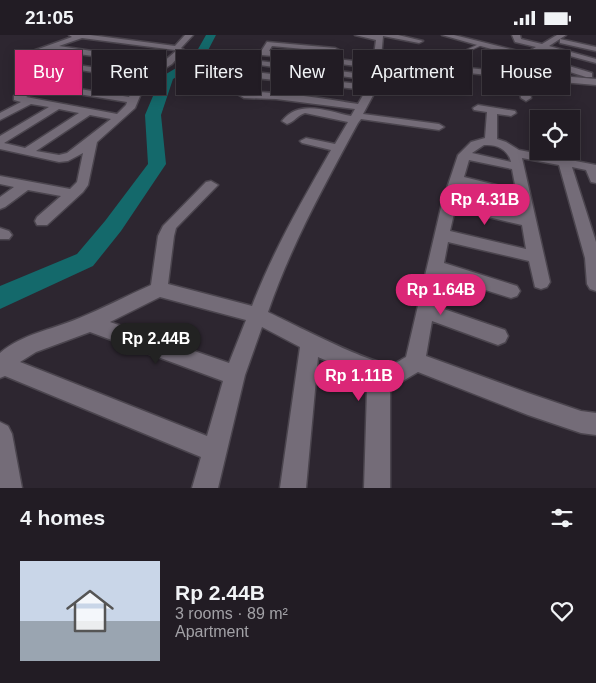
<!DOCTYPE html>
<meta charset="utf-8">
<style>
:root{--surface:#221c24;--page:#2e2931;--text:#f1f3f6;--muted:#a2a1a6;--line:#3f3a41;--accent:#db2777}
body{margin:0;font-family:Helvetica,sans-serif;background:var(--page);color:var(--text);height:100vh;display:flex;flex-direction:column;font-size:19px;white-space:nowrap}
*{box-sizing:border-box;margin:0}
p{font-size:16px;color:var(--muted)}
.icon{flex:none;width:28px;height:28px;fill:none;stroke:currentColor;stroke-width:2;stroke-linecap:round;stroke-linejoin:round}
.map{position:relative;height:453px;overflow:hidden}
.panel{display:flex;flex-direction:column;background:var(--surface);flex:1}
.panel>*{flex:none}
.guide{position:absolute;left:15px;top:15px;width:566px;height:45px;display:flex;gap:10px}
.tools{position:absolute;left:530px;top:75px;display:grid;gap:10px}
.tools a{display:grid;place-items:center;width:50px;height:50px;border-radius:0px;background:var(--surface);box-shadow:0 2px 12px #0003,0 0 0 1px var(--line);font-size:25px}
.price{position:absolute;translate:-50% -42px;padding:0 11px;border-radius:18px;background:var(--accent);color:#fff;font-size:16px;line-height:32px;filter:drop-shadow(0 1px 2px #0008)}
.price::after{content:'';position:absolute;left:50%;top:30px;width:15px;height:11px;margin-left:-8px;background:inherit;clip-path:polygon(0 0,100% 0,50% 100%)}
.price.active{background:#222;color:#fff}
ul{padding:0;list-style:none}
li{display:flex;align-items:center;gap:15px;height:125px;padding:0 20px}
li+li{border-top:1px solid var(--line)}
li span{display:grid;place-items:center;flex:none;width:140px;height:100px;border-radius:0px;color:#555}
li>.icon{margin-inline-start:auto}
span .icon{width:60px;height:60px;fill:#fffc;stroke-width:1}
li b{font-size:21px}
h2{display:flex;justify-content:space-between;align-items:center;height:60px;padding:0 20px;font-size:21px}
.pill{padding:0 18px;border-radius:0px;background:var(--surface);box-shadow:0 2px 12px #0003,0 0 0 1px var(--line);font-size:18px;line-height:45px}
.pill.active{background:var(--accent);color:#fff}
.status{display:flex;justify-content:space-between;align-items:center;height:35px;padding:0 25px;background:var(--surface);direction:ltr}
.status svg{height:14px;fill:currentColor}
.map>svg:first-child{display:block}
</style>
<div class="status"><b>21:05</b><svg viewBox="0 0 49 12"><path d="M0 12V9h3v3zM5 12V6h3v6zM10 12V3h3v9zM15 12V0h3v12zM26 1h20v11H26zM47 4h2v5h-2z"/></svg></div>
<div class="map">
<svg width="596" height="453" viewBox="0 0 596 453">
<rect width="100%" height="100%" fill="#2d2630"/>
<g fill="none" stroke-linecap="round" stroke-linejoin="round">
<path fill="#14696b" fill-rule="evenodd" d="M206,0h10l-14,27 -29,17 -12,36 5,49 -45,67 -28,35 -93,43v-23l77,-32 28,-33 43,-57 -3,-49 16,-38 32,-19z"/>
<g stroke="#4b454e" stroke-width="2">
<path id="lane" d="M481,8l3,1 -19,9 -3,-1z"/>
</g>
<g stroke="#4b454e" stroke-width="3">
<g id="street">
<path d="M69,0h21l85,11 10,-11h8l-12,13 3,2 -12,14 -25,15 -12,29 -38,34 -9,43 -5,7 -36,33h-10l-2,-4 2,-4 24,-21 -33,-6 -23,17 -5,2v-12l14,-10 -14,-3v-8l70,13 7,-7 6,-29 -15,8 -9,1 -59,-13v-13l49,-29 -18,-3 -31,16v-7l21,-11 -7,-2v-4l45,-25 12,-2 -52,-8h-3v-4l56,-20zM82,3l93,12 1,1 -14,12 -4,-2 -99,-15zM50,15l100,14 -16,9 -107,-15zM80,35l55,9 3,-1 -9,19 -80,-13 15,-9 15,-2zM42,53l85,14 -1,3 -9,9 -91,-17zM59,74l20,4 -54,35 -21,-5zM90,80l21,4 -44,34 -8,2 -23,-4z"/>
<path d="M355,0h43l25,6 -4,2 -36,-7 -2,23 137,14 -2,-13 4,-3 -78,-22h12l72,18 10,-6 -21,-5 -3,-7h8l1,4 21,5 15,-9h9l-17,11 47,13v4l-52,-14 -11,6 59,18v4h-6l-58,-18 -4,2 2,12 70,6v6l-69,-6 4,19 -5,3 -5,-3 -3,-20 -137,-14 -4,24 -14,26 76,10 5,3 -5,3 -78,-11 -3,4c-33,61 -67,122 -90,189 19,9 109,56 125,52 4,-1 9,-5 13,-7l36,-154 16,-48 13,-13 14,-4 2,-26 -13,-2 -1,-2 5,-3 37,6 1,2 -5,3 -14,-2v25l9,3 13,8 77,15v18l-5,-1 -5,-12 -14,-3 24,75v49l-6,-2 -3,-5 -2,-26 -26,-93 -37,-7 28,124 -3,5 -6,2 -6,-2 -6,-26 -81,-19 -4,21 73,23 3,5 -3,5 -6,2 -70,-22 -6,30 70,24 3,6 -3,6 -7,3 -66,-24 -6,35 102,37 53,18 15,2v22l-15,-2 -53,-18 -110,-43 -17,10 -11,3v103h-26l3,-98 2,-11 -51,-22 -12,131h-26l20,-141 -38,-20 -17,48 -27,113h-26l9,-31 -196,-81 -5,2v-25c22,-19 51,-23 77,-34 25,-10 49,-23 74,-34l7,-49 5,-10 43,-44 5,-1 7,4 -42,43 -2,8 -6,48 84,22c21,-55 50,-105 79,-156l-29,-7 -2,-2 6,-3 29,6 13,-22 -43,-9c-7,2 -11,9 -18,11l-5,-3c17,-22 45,-10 69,-5l4,-7 -79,-10 -32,-1 -5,-3c11,-9 101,6 119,9l8,-14 -120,-13 -4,-3 4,-3 122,14 2,-5 -118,-16 -4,-2 4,-2 119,15 1,-7 -55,-7 -4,-2 4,-2 56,6 3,-23zM484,110c12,-1 24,4 27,17l-39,-9zM469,125l43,9 4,21 -52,-13zM462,149l55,15 3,15 -63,-14zM455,174l67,16 4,24 -76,-18zM160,262l86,23 -17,43 -119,-41zM90,297l133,49 -16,55 -187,-74 16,-10z"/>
<path d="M560,4l36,8v4l-36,-8z"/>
<path d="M267,7l68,6 4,2 -4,2 -63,-6 -3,5 16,2 4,2 -4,2 -24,-2 -1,-2z"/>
<path d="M0,193l9,3 3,4 -3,4h-9z"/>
<path d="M0,387l8,4 4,8 10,54h-22z"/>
</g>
</g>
<use href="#lane" fill="#746c78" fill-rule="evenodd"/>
<use href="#street" fill="#746c78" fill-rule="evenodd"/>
</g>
</svg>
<div class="tools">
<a><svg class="icon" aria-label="locate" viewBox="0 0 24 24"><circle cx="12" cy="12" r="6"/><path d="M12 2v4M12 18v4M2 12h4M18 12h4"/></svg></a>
</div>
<b class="price" style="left:485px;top:191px">Rp 4.31B</b>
<b class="price" style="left:441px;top:281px">Rp 1.64B</b>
<b class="price active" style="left:156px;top:330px">Rp 2.44B</b>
<b class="price" style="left:359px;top:367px">Rp 1.11B</b>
<div class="guide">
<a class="pill active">Buy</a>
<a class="pill">Rent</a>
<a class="pill">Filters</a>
<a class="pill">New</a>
<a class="pill">Apartment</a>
<a class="pill">House</a>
</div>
</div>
<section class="panel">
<h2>4 homes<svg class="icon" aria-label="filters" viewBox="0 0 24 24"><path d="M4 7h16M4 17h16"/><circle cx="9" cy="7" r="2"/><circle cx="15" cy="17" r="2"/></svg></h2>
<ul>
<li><span style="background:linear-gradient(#c9d6e8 60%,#9aa5b1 0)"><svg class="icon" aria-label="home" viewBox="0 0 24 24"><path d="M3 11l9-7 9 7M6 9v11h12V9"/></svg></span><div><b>Rp 2.44B</b><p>3 rooms · 89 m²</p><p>Apartment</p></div><svg class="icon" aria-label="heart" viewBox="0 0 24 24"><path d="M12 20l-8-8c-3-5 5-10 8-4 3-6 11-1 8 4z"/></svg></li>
</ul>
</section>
